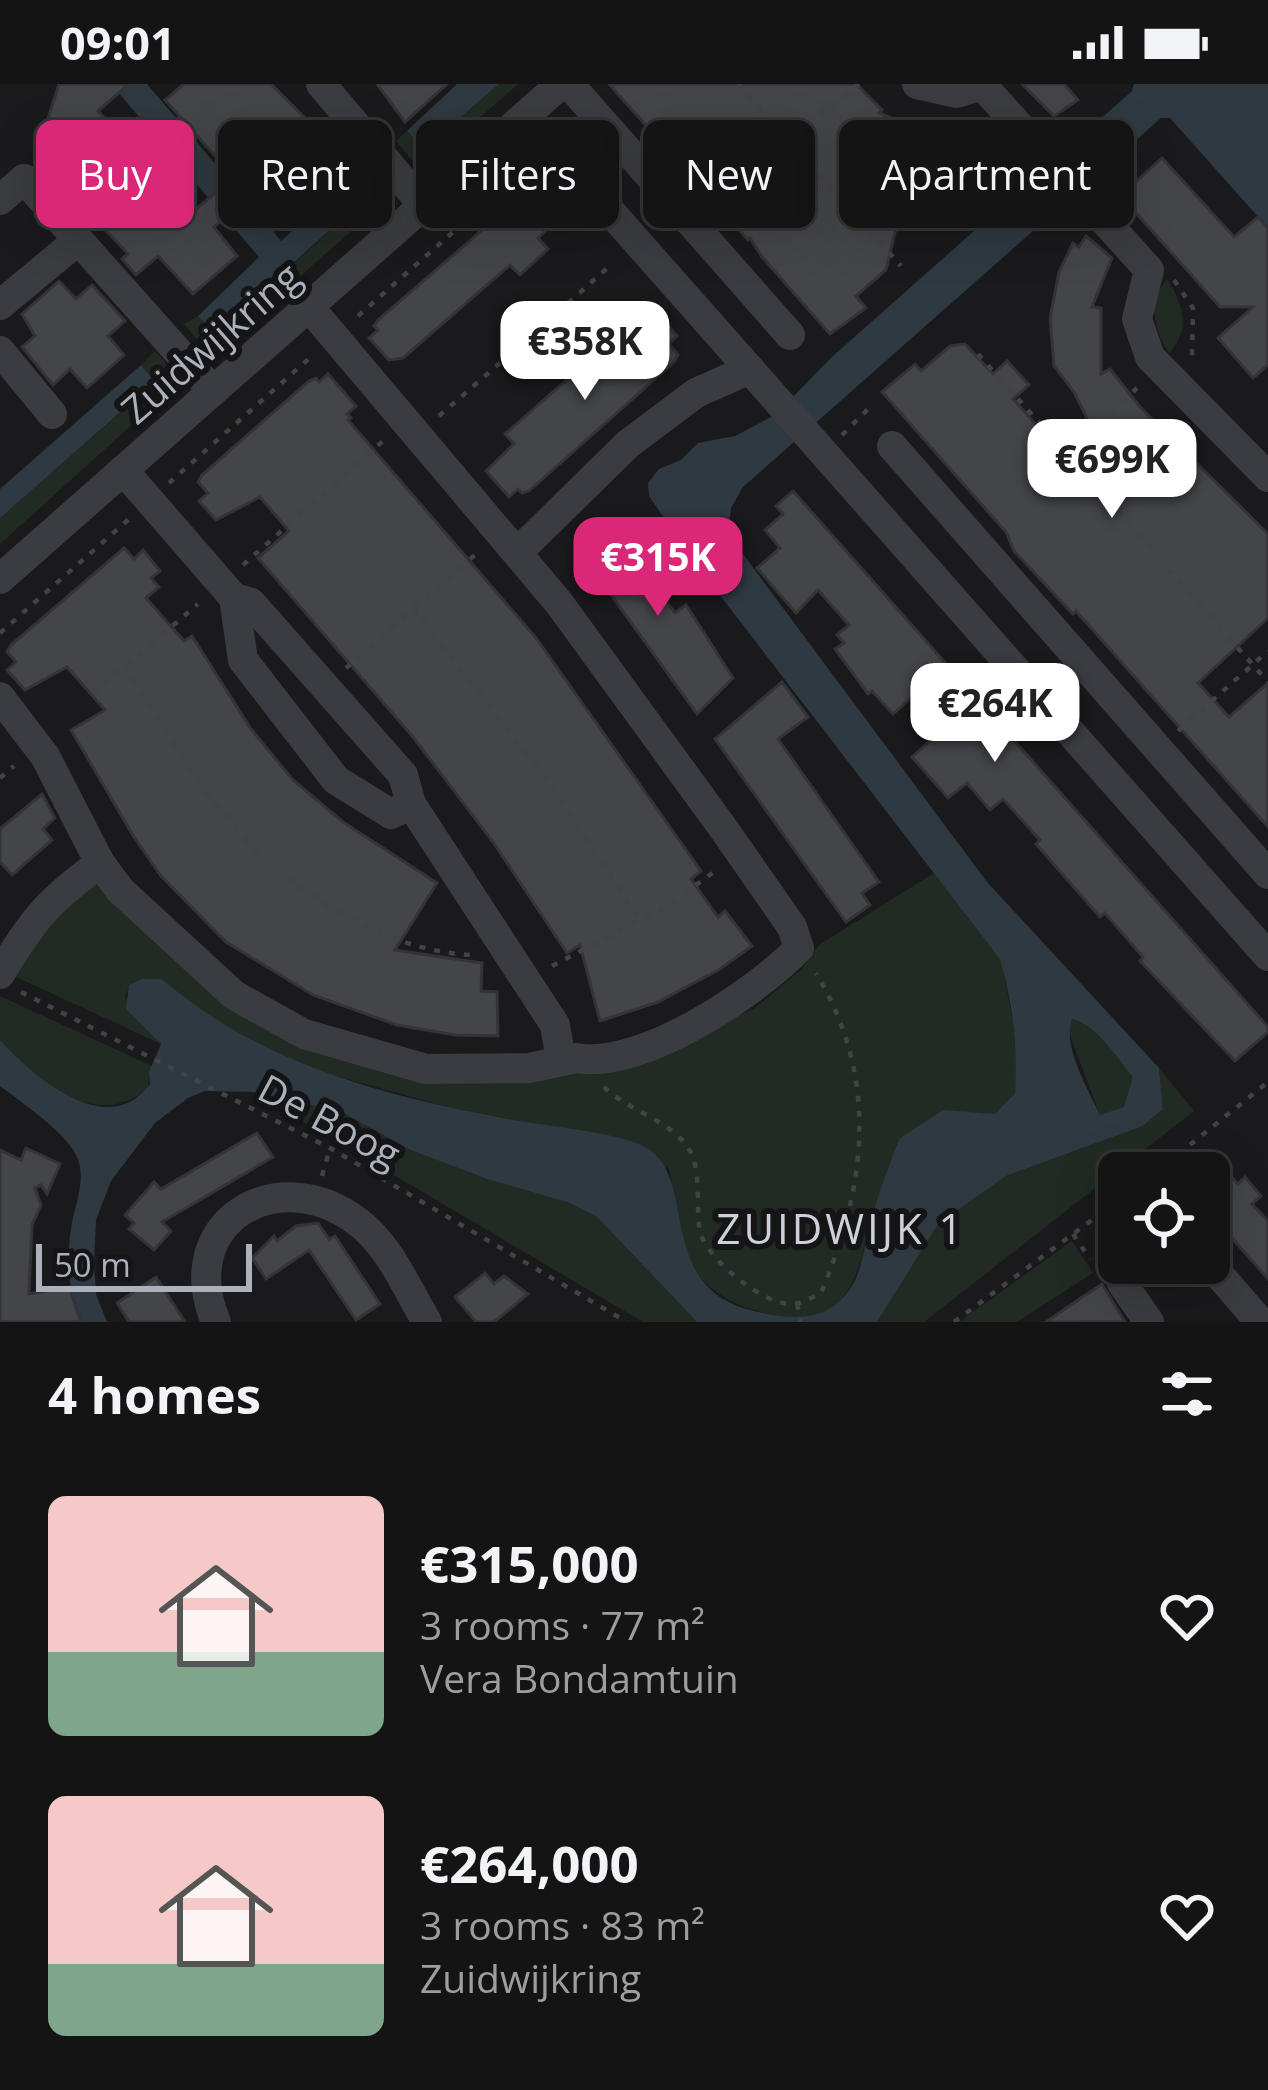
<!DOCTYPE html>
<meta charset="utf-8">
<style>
:root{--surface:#141415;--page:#1d1d1e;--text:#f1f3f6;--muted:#9d9ea0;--line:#333334;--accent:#db2777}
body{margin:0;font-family:"Open Sans",sans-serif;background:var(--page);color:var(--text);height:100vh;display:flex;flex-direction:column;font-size:45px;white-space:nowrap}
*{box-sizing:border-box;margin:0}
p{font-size:39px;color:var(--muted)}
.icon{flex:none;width:66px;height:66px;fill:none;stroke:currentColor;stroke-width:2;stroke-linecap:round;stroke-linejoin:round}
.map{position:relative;height:1238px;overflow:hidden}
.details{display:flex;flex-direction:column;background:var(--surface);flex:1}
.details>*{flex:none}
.top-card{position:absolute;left:36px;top:36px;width:1197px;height:108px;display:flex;gap:24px}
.fabs{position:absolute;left:1098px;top:1068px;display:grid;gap:24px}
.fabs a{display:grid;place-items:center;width:132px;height:132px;border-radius:18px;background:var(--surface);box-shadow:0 12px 48px #0002,0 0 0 3px var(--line);font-size:60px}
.scale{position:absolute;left:36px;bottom:30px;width:216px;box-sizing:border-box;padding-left:12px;border:6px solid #acb1bc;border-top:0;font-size:33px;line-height:42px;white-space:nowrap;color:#acb1bc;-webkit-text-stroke:9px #151517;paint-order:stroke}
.price{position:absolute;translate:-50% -102px;padding:0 27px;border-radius:24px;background:#fff;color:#222;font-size:39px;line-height:78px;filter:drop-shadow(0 3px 6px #0008)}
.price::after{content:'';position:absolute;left:50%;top:72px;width:36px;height:27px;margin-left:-18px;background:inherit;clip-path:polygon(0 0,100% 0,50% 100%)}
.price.active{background:var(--accent);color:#fff}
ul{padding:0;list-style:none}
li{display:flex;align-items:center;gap:36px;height:300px;padding:0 48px}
li span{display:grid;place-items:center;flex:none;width:336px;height:240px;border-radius:18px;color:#555}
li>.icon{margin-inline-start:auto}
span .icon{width:144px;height:144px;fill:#fffc;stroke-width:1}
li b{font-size:51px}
h2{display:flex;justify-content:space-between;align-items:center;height:144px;padding:0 48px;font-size:51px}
.chip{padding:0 42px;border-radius:18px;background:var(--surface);box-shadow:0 12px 48px #0002,0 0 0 3px var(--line);font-size:42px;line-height:108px}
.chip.active{background:var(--accent);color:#fff}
.status{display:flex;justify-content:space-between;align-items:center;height:84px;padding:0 60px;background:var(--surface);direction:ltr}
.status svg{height:33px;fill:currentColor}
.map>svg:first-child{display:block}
</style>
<div class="status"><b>09:01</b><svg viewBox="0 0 49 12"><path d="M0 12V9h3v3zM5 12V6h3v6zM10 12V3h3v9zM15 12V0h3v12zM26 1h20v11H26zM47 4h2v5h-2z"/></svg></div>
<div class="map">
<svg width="1268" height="1238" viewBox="0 0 1268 1238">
<rect width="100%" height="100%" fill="#1a1a1c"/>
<g fill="#212b23">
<path d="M499,0h19l-92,81h-10l-20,-24 11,-10 18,18z"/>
<path d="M385,97l5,6 -1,11 -174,153 -7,1 -24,-28 14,-8 18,18z"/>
<path d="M1167,195c16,26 25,49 2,74 -16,-24 -21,-51 -2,-74z"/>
<path d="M155,267l24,27 -1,5 -178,161v-26l155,-135 -14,-18z"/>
<path d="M934,789l67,86 17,89 -3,45 -20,21h-17l-79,25c-10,26 -19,52 -27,79 -9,29 -11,61 -34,85 -13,13 -43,17 -61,13 -94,-21 -94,-62 -108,-148l-351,-97 -68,-29 -61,-40 -27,-23h-20l-12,6 -5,12 36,47 -149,-69 28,-46 63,-53 115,117 236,86 256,-50 45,-21 47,-39 17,-24z"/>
<path d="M0,912l152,70 -5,23c-52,43 -111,-9 -147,-49z"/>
<path d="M1071,935c26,6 46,39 63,58l-10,31 -24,7 -32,-85z"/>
<path d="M1159,984l35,43 -270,211h-47l60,-98 69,-48 137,-50 20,-17z"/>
<path d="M253,1008l89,20 66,37 79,30 83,24 27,14 100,105h-54z"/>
<path d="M1072,1157l21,32 -76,49h-58z"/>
</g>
<g fill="#2f3941" fill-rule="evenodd">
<path d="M111,0h36l134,157 70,-62 14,19 -150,136 -17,-18 61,-59z"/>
<path d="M457,0h42l-75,65 -17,-18z"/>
<path d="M1134,0h134v144l-98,-110h-9l-418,369 -12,21 -3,26 259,348 172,186 4,41 -20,17 -137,50 -68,48 -61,98h-180l-100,-105 -27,-14 -83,-24 -79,-30 -66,-37 -89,-20 -48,-1 -17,7 -33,25 -44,58 -15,39 -2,42 2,32 11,28h-28c-10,-28 -13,-63 -8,-93 3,-23 17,-51 5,-74 -11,-23 -55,-53 -76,-69v-46c33,36 107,102 150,44l-1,-12 12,-28 -35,-35 3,-24 13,-6h20c99,86 226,118 351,141 34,6 97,12 126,24 65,26 10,143 115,167 22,5 41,9 63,3 17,-4 32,-20 39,-36 8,-19 10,-42 16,-62 8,-26 17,-52 27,-77l44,-29 52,4 20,-21c3,-47 -2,-88 -15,-134l-305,-396 -46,-67 -1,-13 11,-14 22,-9 17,-17 37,-7 40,-21 58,-59 299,-265zM1072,935c25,6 45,39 61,58l-9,30 -24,8c-12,-26 -38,-69 -28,-96z"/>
<path d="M141,281l14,17 -155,136v-29z"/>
</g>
<g fill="#444549" stroke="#343438" stroke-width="3">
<path d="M59,0h70l-31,27 91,104 45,-38 -69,-77 19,-16h87l40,40 37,48 -40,35 -10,-17 -21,19 -19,-22 -44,40 23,29 -44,38 -35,-38 -22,19 -14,-16 6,-5 -28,-30 6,-5 -62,-70 11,-10 -10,-11z"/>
<path d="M377,0h70l-42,38z"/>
<path d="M609,0h247l26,26 -3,3 41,16 -1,5 60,-9 41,44 -96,7 -76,-12 40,44 -1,5 10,11 -11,46 -30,26 10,12 -36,26 -68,-77 -12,-19 -2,2z"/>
<path d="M1022,0h42l14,16 -24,16z"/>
<path d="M1162,74l72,79 24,-20 10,11v137l-15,13 -35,-40 35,-31h-33l-92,-103 -3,-11 4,-5z"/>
<path d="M531,104l9,11 9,-8 18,20 -29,27 10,11 -28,26 -10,-10 -107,93 -14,2 -20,-22 9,-8 -4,-4 4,-6z"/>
<path d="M1086,152l26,22 -20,49 9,1v66l9,-5 30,38 128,127v84l-70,65 31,34 39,-34v144l-192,-216 -3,3 -59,-63 -8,-19 -124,-140 33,-28 6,7 29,-25 15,-2 28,30 14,-13 22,24 -16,14 43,48 31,-29 -13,-26 -20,-26 -4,-48 9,-46 14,-29 6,4z"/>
<path d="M59,197l17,18 16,-14 33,36 -17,15 16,19 -37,33 -17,-19 -17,16 -31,-38 13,-11 -13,-22z"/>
<path d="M651,222l26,30 -8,8 9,11 -4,7 -145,129 -7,2 -4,-4 -9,8 -23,-26 28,-27 -9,-10z"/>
<path d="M328,290l28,32 -9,8 4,4 -3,2 188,218 165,233 -10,8 27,38 7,-6 27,35 -32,23 -62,33 -58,19 -20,-76 -13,8 -74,-111 -80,-105 -155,-179 31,-27 -29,-34 -44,23 -17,-19 9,-8 -10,-11 4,-7 107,-94 7,-3 3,4z"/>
<path d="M793,407l475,536v5l-33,29 -95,-100 3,-4 -38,-44 -5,4 -64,-73 4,-4 -37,-41 -13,11 -23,-27 -19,15 -36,-41 30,-27 -30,-33 -19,17 -21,-23 -4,3 -33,-45 9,-6 -7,-8 12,-10 -31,-35 -22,23 -39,-45 23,-20 -15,-18 18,-16 -7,-8z"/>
<path d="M599,444l8,12 9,-7 14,20 10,-7 18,25 -10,6 27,36 11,-8 47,73 -36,36 -122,-169z"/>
<path d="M124,464l10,11 9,-9 17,21 -9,7 8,9 -13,11 38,43 8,-5 59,93 42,51 50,42 94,61 -42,67 87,13 -1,28 16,1 1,44 -43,-1 -58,-10 -84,-30 -87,-53 -65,-66 -27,-39 -63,-107 34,-20 -38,-43 -42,23 -18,-20 9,-8 -9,-10 4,-7z"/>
<path d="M782,598l26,35 -30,22 101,143 -17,11 8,12 -24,17 -131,-183z"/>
<path d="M42,710l13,24 -12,11 9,11 -40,35 -12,-13v-33z"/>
<path d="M257,1049l16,24 -111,65 9,9 -17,19 -25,-21 5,-6 -9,-8 29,-33 7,7z"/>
<path d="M26,1064l34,16 -13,30 -6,-9 -6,3 6,17 -9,20 -3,69 40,-7 12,35h-81v-172l21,10z"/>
<path d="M1221,1082l17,18 7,-7 16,19 -9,8 16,17v58l-59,-67v-35z"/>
<path d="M318,1139l11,16 6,-3 45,68 -24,16 -47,-70 -43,29 -14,-21 22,-22 3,5 19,-15z"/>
<path d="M485,1189l9,11 10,-8 24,18 -34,28h-18l-21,-25z"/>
<path d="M156,1193l29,45h-56l-12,-19z"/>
<path d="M1102,1200l23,38h-79l35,-24z"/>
</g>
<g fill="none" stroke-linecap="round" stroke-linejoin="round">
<g stroke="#414348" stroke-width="4.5" stroke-dasharray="6 9" stroke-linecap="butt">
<path d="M738,0l29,33"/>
<path d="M859,0l-70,57 112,125"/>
<path d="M1174,196l19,28 -1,50"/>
<path d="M557,229l56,-50"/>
<path d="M358,232l171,-151"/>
<path d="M978,270l178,200"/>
<path d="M439,332l61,-53"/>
<path d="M842,351l30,-30"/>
<path d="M1068,370l69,-66"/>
<path d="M169,399l144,-128"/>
<path d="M243,481l140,-124"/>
<path d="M1168,485l100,113"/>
<path d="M413,525l137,175 90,137"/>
<path d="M0,549l129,-114"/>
<path d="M124,582l87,134 53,59"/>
<path d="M346,584l131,-115"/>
<path d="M93,610l105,-90"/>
<path d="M1178,647l90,-80"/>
<path d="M0,694l14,-12"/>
<path d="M287,794c57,40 119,76 190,77"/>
<path d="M552,882l117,-61 49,-36"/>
<path d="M21,908l309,156 297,174"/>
<path d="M604,1003c27,27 83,37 91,78 5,22 1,45 5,67 7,27 65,75 94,72 9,-1 19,-7 27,-11 46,-109 58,-215 -5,-320"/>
<path d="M1155,1089l113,-91"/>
<path d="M322,1092l8,-28"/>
<path d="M1073,1150l17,25"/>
<path d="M797,1220l4,18"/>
<path d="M954,1238l165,-122"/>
</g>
<g stroke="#3b3c41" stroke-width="30">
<path d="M321,0l103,122"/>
<path d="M569,0l221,251"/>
<path d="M917,0l40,9 25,-8 167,185 -12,49 13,38 118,120"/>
<path d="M526,32l742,840"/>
<path d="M0,116l24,-21 189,212"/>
<path d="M0,221l77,-64"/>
<path d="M0,267l52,63"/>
<path d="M892,362l376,428"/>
<path d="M123,386l111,128 9,62 93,120 55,34 20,-10"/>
<path d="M519,467l109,-107 68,-51 54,-24"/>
<path d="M0,495l561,-495"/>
<path d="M234,514l17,5 152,172 8,29 144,221 6,35"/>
<path d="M0,613l45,59 55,107 20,27 114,105 70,39 122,35 103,-1 47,-10c65,12 180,-65 223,-110l-7,-21 -69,-99 -164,-225 -250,-296"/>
<path d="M0,890c34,-56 47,-72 100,-111"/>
<path d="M1119,1168l3,31 27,39"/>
<path d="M1209,1179l51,59"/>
<path d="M216,1238c-42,-99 60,-162 142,-100 32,24 49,67 69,100"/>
</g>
</g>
<g text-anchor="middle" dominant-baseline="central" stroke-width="12" stroke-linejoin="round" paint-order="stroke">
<g font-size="39" fill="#acb1bc" stroke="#151517">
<text transform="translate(210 258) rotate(-41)">Zuidwijkring</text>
<text transform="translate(330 1036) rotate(28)">De Boog</text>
</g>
<g font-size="42" letter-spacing="3" fill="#cdd0d8" stroke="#151517">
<text x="841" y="1143">ZUIDWIJK 1</text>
</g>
</g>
</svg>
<div class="fabs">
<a><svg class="icon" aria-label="locate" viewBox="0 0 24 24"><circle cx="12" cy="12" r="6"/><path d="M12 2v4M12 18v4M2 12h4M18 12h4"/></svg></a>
</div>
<div class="scale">50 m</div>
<b class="price" style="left:585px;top:319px">€358K</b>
<b class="price" style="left:1112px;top:437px">€699K</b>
<b class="price active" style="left:658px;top:535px">€315K</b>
<b class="price" style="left:995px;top:681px">€264K</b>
<div class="top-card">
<a class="chip active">Buy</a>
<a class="chip">Rent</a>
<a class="chip">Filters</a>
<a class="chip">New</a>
<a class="chip">Apartment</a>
</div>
</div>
<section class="details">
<h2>4 homes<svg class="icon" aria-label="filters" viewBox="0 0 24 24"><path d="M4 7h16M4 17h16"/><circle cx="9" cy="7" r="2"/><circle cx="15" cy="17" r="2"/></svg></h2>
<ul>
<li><span style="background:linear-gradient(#f6c9c9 65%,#7fa58c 0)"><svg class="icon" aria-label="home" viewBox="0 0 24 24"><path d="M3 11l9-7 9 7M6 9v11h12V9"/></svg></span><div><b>€315,000</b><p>3 rooms · 77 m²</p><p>Vera Bondamtuin</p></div><svg class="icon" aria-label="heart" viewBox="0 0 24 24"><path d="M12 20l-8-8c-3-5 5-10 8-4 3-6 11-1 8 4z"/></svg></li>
<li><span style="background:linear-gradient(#f6c9c9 70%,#7fa58c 0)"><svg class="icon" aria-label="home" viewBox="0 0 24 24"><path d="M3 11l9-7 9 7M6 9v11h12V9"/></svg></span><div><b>€264,000</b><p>3 rooms · 83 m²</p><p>Zuidwijkring</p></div><svg class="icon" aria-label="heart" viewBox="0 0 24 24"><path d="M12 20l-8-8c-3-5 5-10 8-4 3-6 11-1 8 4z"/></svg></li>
</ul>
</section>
